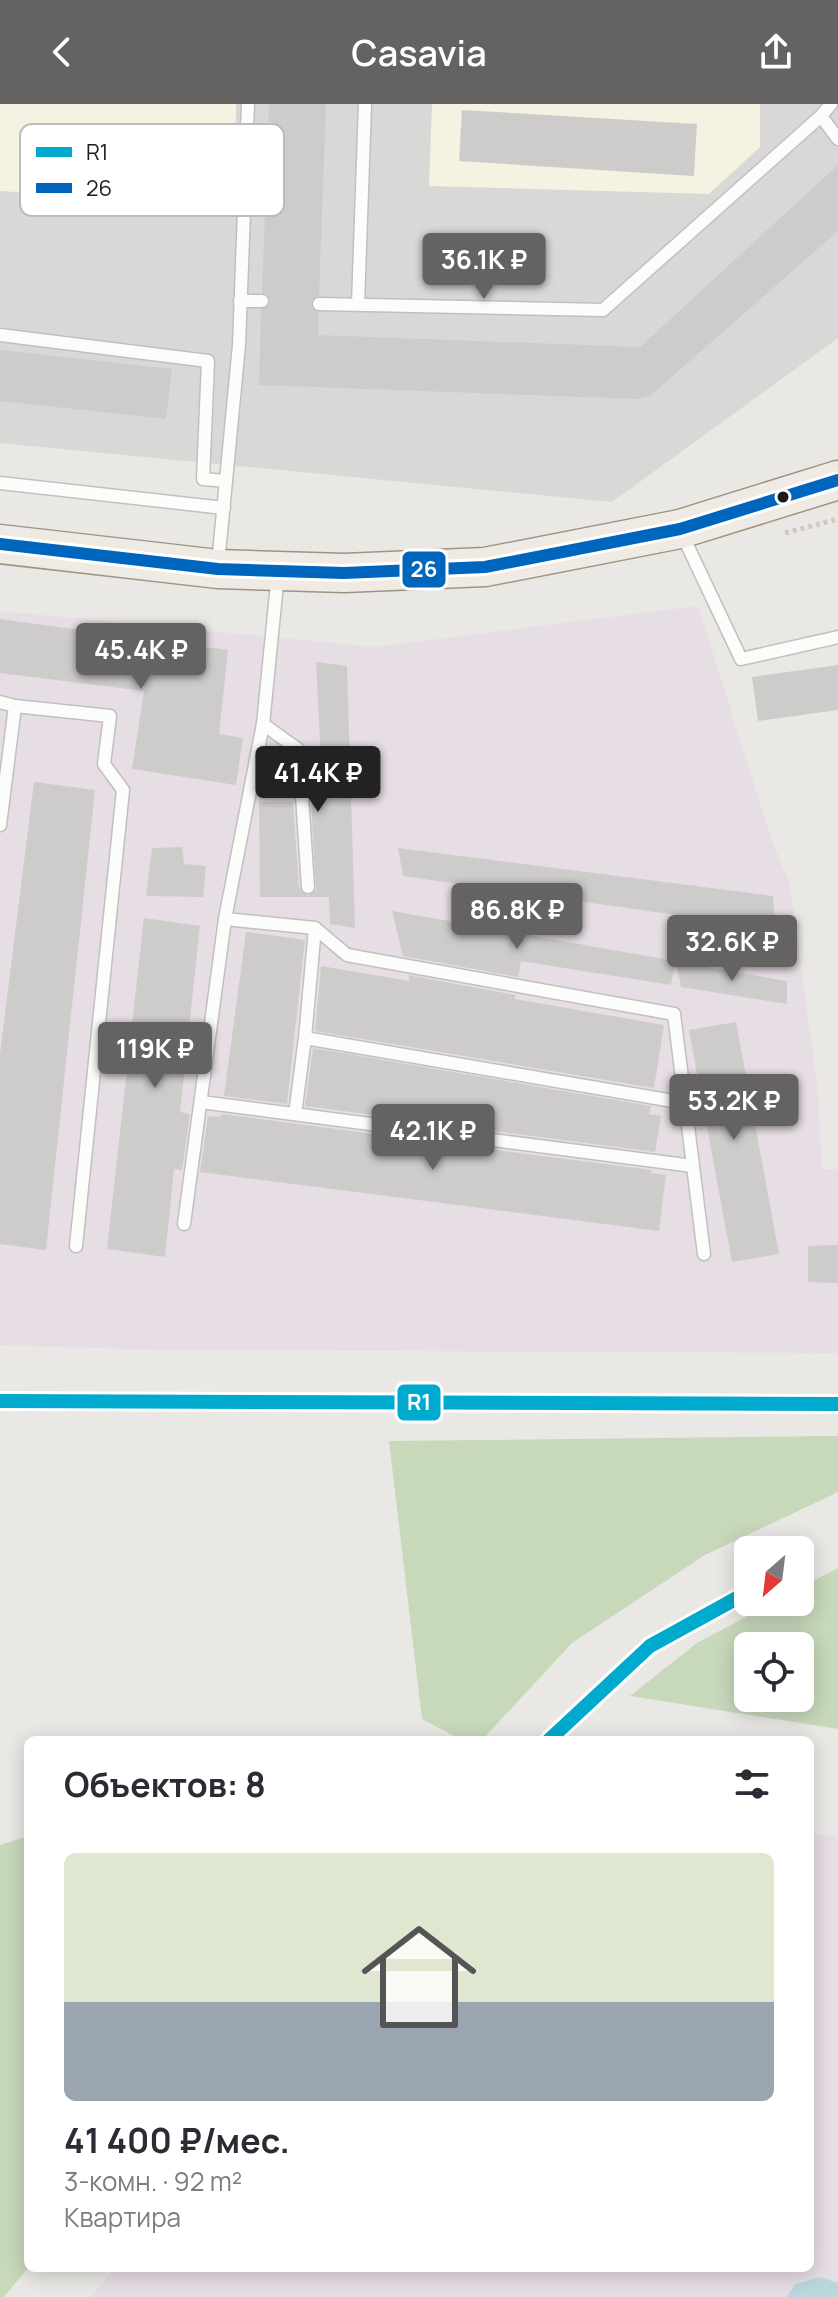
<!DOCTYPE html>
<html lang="ru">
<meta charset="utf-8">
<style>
:root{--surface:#fff;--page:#f7f7f7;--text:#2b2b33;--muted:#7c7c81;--accent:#646362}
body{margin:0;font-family:Manrope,sans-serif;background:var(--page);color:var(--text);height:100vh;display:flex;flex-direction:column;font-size:30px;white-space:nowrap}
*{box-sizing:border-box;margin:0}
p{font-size:26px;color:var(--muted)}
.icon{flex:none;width:44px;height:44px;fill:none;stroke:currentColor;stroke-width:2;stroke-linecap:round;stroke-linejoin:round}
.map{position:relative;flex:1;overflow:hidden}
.details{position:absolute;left:24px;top:1632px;width:790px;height:536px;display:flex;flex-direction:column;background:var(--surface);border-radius:12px;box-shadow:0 4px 20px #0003}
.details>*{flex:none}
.needle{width:52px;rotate:208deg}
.controls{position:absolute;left:734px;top:1432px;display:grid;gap:16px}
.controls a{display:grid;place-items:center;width:80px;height:80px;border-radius:12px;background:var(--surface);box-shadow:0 4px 20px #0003;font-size:40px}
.price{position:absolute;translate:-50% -68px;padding:0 18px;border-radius:8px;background:var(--accent);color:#fff;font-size:26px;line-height:52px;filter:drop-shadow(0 2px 4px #0008)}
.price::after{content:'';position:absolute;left:50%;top:48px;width:24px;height:18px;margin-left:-12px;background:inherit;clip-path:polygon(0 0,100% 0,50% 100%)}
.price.active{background:#222;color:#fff}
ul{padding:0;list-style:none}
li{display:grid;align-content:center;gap:16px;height:424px;padding:0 40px}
li span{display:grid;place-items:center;height:248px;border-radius:12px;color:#555}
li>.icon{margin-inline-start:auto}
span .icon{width:144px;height:144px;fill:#fffc;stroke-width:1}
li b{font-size:34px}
h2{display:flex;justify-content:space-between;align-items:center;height:96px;padding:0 40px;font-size:34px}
header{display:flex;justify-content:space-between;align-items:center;height:104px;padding:0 40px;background:var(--accent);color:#fff;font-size:36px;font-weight:600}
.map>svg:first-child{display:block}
</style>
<header><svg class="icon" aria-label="back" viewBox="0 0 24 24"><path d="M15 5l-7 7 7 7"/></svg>Casavia<svg class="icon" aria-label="share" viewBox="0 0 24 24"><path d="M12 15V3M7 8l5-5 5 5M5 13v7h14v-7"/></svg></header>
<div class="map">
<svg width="838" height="2193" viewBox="0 0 838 2193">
<rect width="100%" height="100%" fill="#eae8e5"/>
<path fill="#d9d8d6" d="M0,0h838v234l-226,164 -612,-59z"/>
<g fill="#e7dde4">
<path d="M698,502l74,235 18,44 28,206 4,78h16v184l-680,-3 -158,-5v-734l375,36z"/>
<path d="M810,1730l28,2v461h-748l25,-29h695z"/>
</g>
<g fill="#f4f2e0">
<path d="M0,0h236l-1,82 -26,18 -209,-13z"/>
<path d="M432,0h328v43l-51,47 -280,-8z"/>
</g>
<g fill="#c7d8bb" fill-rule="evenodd">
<path d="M838,1332v56l-133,63 -133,88 -90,97h-20l-40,-21 -33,-278z"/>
<path d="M838,1464v161l-208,-33 67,-53 77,-41h26v-14zM800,1542v52h-52v-52z"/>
<path d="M28,1732v432l-24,29h-4v-452z"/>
</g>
<path fill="#b9d7dc" d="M820,2173l18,6v14h-52l10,-13z"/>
<g fill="#ceccca">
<path d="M269,0h57l-7,191 -9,8 9,10 -1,22 322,12 198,-182v66l-188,165 -13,3 -378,-14 2,-75 10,-8 -9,-10z"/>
<path d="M462,6l235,14 -3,52 -235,-15z"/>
<path d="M0,246l172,19 -6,50 -166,-18z"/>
<path d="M0,515l228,31 -9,84 24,4 -7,47 -104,-16 12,-78 -144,-18z"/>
<path d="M316,558l31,4 8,262 -25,-4 -1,-27h-69l-1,-95h34l6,86 9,8 8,-6 -5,-88h12z"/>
<path d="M838,561v45l-80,11 -6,-44z"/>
<path d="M34,678l61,8 -49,460 -46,-6v-190z"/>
<path d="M182,743l2,17 22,2 -3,31 -57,-1 6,-48z"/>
<path d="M398,744l375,48 2,33 -372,-53z"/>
<path d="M392,807l283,50 -4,24 -150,-24 -3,16 -115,-21z"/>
<path d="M144,814l56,8 -20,186 10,2 -8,56 -8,-1 -9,88 -58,-8z"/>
<path d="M246,828l59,8 -18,164 -63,-8z"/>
<path d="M676,858l111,19v23l-106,-17z"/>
<path d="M321,862l89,15 -2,-6 107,20v4l149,26 -10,63 -339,-57z"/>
<path d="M736,918l43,232 -47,8 -43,-232z"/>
<path d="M313,944l338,58 -2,8 12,2 -6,36 -350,-46z"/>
<path d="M221,1010l430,56v3l15,2 -7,56 -459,-59 8,-56 13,1z"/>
<path d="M838,1141v38l-30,-1v-36z"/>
</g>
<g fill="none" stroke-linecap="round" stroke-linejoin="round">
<g stroke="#c1c0bf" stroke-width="15">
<g id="lane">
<path d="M831,0l-10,12 17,23"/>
<path d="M240,197h22"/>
<path d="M319,200l284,6 218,-194"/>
<path d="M358,200l7,-200"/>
<path d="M0,231l208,26 -5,118 23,2"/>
<path d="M0,379l224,25"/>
<path d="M681,428l60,127 97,-22"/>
<path d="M218,460l21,-219 9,-241"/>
<path d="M278,470l-15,150 -38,195 90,9 32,27 327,59 30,240"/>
<path d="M0,598l15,4 -15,119"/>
<path d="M15,602l95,10 -6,48 19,26 -47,456"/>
<path d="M263,620l36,26 9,137"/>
<path d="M315,824l-10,110 380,65"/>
<path d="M201,998l492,64"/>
<path d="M295,1010l10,-76"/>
<path d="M184,1120l41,-305"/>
</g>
</g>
<g stroke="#9f9483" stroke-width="41">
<path id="primary" d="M0,440l218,25 126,4 141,-6 195,-38 158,-49"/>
</g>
<path stroke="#d4c7c5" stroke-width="5" stroke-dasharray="4 4" stroke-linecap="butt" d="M785,429l53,-14"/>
<use href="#lane" stroke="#fcfcfb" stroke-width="12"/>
<use href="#primary" stroke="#efeae3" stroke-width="38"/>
<g stroke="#fff" stroke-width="18">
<path id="bus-1" d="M0,440l218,25 126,4 141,-6 195,-38 158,-49"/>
</g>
<use href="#bus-1" stroke="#0065bd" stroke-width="12"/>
<g stroke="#fff" stroke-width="20">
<g id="rail-1">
<path d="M0,1297l838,3"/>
<path d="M549,1636l101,-94 98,-54"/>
</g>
</g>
<use href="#rail-1" stroke="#00a9ce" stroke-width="14"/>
</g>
<circle fill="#1c1c1c" stroke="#fff" stroke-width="3" cx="783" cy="393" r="7"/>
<rect x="20" y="20" width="264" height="92" rx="12" fill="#fff" stroke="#bbb" stroke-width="2"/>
<rect x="36" y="43" width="36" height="10" fill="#00a9ce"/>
<rect x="36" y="79" width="36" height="10" fill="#0065bd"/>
<g font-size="22" fill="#1c1c1c">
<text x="86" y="56">R1</text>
<text x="86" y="92">26</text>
</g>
<g stroke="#fff" stroke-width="3">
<rect x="401" y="446" width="46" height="39" rx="8" fill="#0065bd"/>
<rect x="396" y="1279" width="46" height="39" rx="8" fill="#00a9ce"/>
</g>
<g font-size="22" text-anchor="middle" font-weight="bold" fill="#fff">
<text x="424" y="473">26</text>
<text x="419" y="1306">R1</text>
</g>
</svg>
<div class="controls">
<a><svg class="needle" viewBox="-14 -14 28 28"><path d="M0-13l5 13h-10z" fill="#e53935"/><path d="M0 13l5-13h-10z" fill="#7c7c81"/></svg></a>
<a><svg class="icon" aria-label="locate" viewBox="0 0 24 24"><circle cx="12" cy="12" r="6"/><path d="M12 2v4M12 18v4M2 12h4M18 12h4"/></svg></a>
</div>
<b class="price" style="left:484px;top:197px">36.1K ₽</b>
<b class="price" style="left:141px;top:587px">45.4K ₽</b>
<b class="price active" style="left:318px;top:710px">41.4K ₽</b>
<b class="price" style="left:517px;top:847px">86.8K ₽</b>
<b class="price" style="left:732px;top:879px">32.6K ₽</b>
<b class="price" style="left:155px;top:986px">119K ₽</b>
<b class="price" style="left:734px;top:1038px">53.2K ₽</b>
<b class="price" style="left:433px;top:1068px">42.1K ₽</b>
<section class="details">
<h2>Объектов: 8<svg class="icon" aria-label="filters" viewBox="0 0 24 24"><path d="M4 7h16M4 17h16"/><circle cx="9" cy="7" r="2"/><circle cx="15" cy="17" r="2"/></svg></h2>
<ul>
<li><span style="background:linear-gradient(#dfe7d0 60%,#9aa5b1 0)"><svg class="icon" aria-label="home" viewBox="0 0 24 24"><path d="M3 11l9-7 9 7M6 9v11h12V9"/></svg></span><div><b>41 400 ₽/мес.</b><p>3-комн. · 92 m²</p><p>Квартира</p></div></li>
</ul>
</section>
</div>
